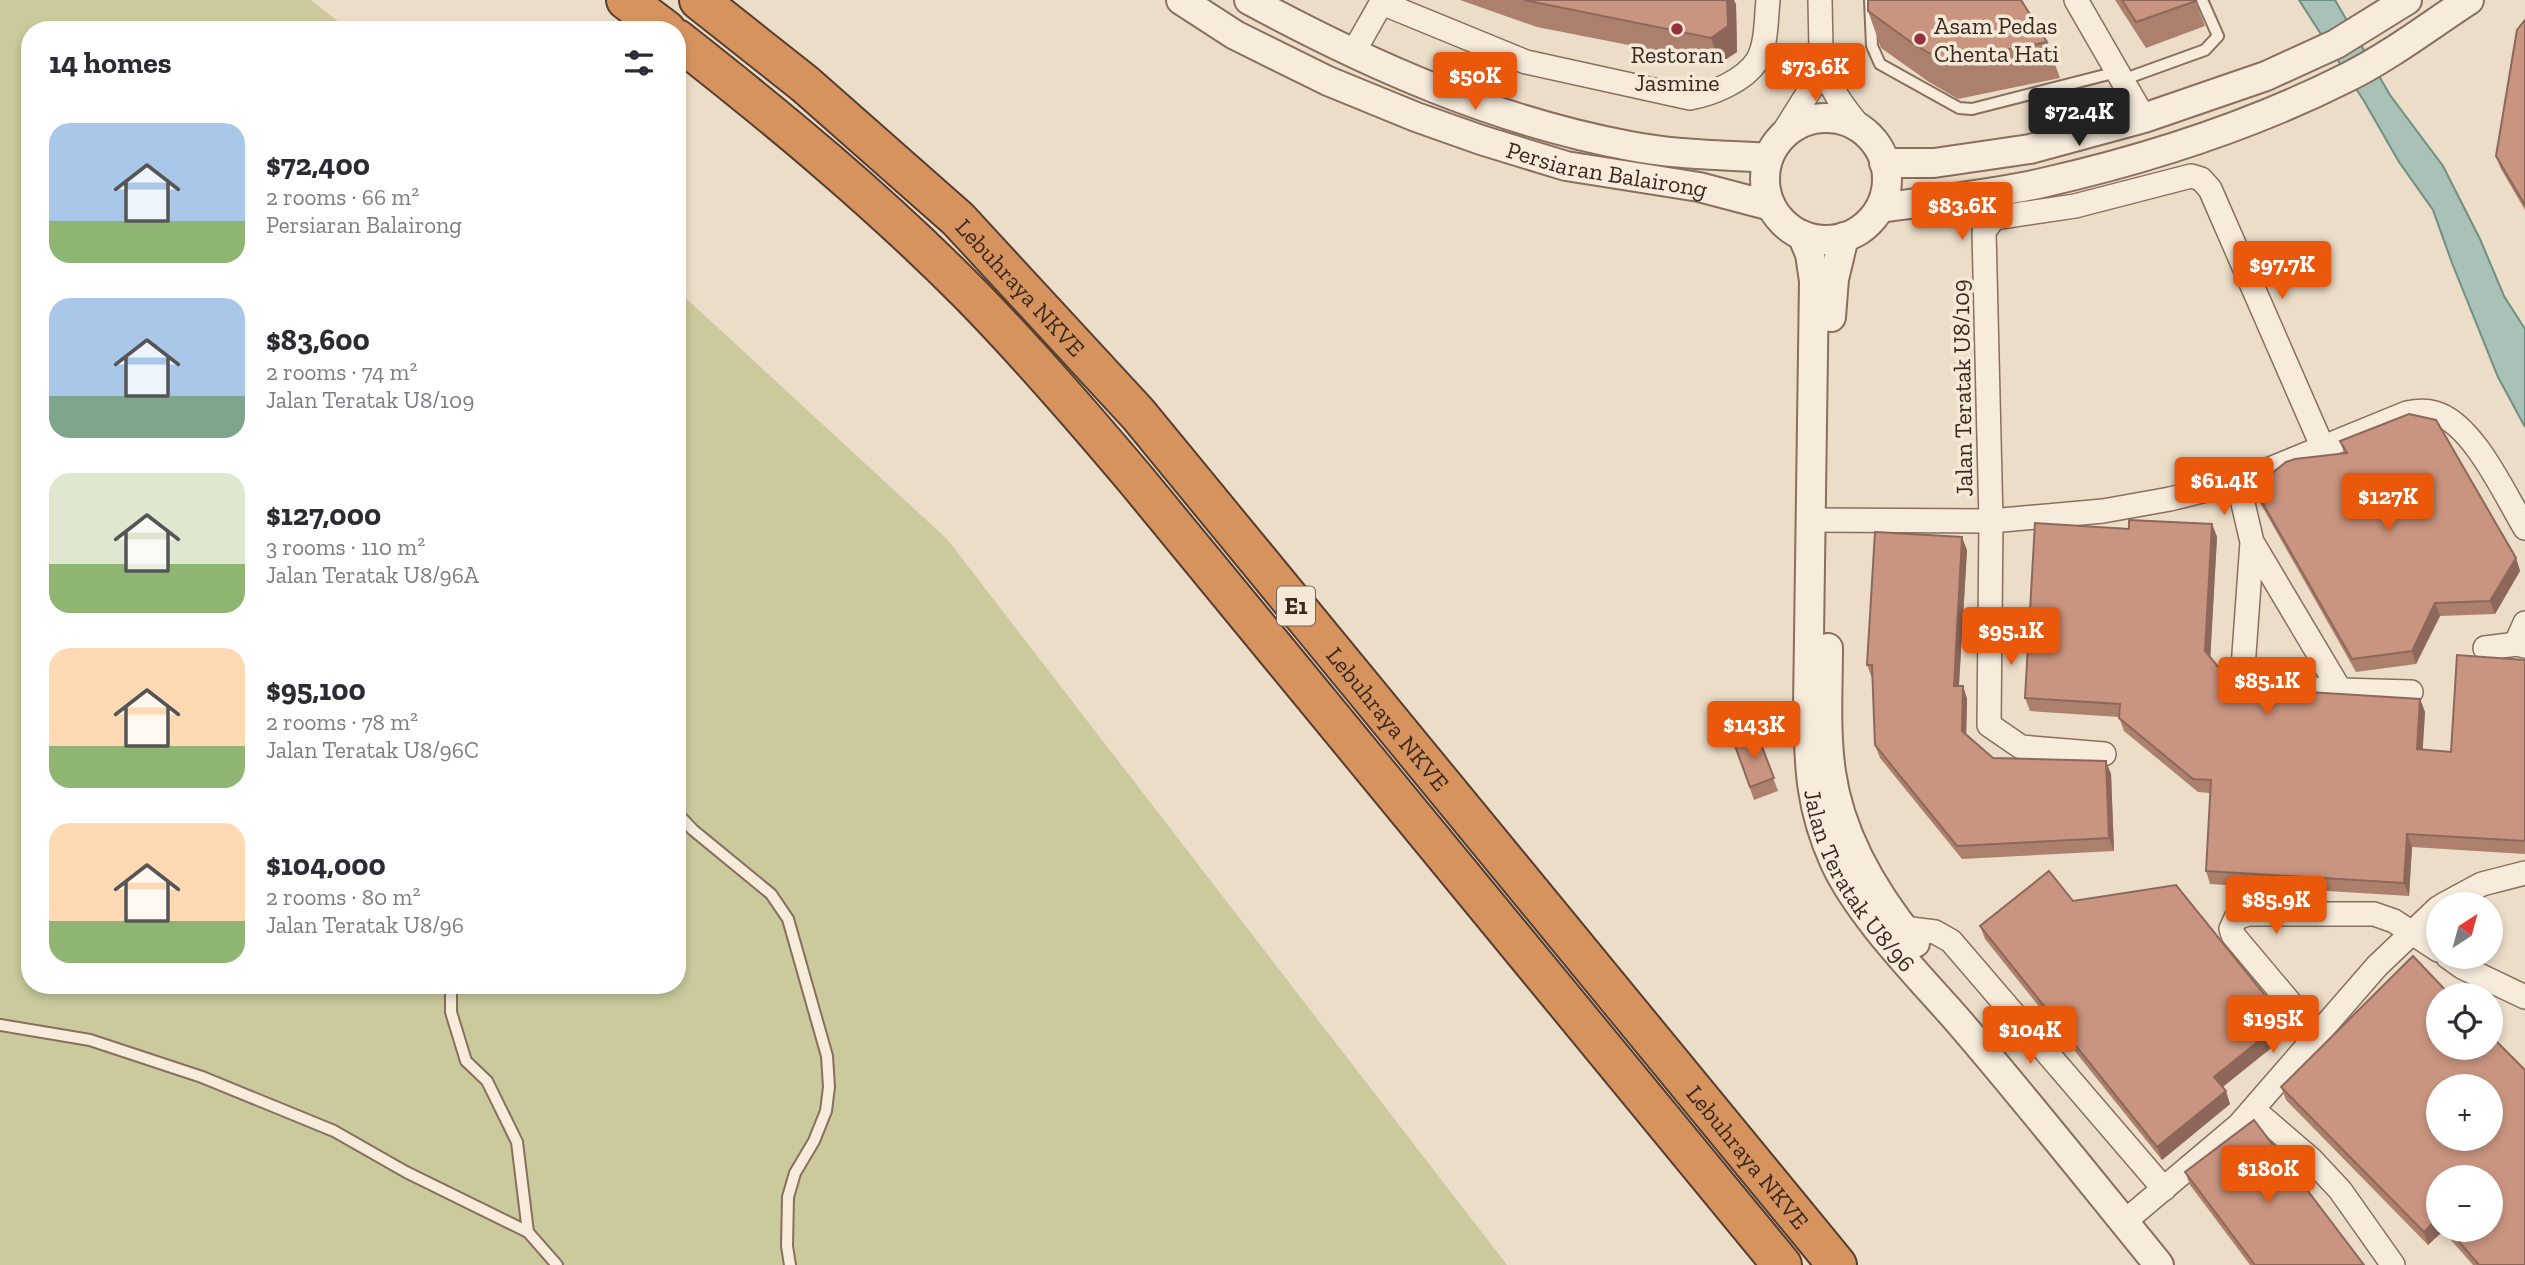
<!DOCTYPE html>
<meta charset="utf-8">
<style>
:root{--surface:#fff;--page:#f7f7f7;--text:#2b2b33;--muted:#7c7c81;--accent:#ea580c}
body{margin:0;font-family:"Zilla Slab",serif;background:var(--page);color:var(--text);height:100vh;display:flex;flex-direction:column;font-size:26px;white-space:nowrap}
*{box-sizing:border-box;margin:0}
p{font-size:23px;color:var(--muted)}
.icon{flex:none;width:38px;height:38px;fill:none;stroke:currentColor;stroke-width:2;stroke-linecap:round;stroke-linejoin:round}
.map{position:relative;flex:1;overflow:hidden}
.details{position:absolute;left:21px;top:21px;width:665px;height:973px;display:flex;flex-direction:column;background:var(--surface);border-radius:28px;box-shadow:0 4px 10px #0003}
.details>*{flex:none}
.needle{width:46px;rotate:36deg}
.controls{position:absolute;left:2426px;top:892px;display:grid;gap:14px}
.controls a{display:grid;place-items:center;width:77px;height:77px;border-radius:50%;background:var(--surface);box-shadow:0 4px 10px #0003;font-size:35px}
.price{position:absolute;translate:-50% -60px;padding:0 16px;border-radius:7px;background:var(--accent);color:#fff;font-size:23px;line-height:46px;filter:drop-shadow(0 2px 4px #0008)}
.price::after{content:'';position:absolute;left:50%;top:42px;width:21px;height:16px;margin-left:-10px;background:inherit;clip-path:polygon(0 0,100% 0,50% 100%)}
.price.selected{background:#222;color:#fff}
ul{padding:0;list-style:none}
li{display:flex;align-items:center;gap:21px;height:175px;padding:0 28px}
li span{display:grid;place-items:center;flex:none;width:196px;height:140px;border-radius:21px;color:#555}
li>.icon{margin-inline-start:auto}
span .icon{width:84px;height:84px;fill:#fffc;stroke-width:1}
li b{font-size:30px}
h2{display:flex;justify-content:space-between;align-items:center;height:84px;padding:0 28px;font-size:30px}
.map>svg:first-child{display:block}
</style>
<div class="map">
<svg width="2525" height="1265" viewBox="0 0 2525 1265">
<rect width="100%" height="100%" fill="#ecddc8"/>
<path fill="#caca9c" d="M0,0h311l38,30h-319v955h647v-695l270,249 560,726h-1507z"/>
<path fill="#a9c1b7" stroke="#6f8f83" stroke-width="2" d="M2299,0h36l55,95 53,71 37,73 24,57 21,33v98l-27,-50 -46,-114 -19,-53 -34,-48 -35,-61z"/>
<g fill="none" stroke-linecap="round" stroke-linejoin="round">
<g stroke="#886f5e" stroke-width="14">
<g id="service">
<path d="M1870,0l2,46 8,18 79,44 13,1 145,-37"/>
<path d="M2122,80l83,-30 13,-14 -16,-36"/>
<path d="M677,813l16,17 78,64 17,25 39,137 2,31 -3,24 -12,30 -19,32 -7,24 -1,49 3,19"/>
<path d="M451,985v27l15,49 21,20 30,61 11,90"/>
<path d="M0,1025l90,15 112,37 132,54 72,41 122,60 29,33"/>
</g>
</g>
<g stroke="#886f5e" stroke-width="26">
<g id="minor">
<path d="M2076,0l68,118"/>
<path d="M1382,3l144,59 164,36c22,-4 54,-17 67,-37 10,-16 9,-43 11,-61"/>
<path d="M1353,53l30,-53"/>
<path d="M1823,59c5,30 22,50 41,73"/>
<path d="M1778,141l38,-61 5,-31 -1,-49"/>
<path d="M2238,482l14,60 88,148 -78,-3c-11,-3 -15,-9 -19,-19l9,-126"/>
<path d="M1811,520l180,1 112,-10 67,-12 68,-17 169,-69c9,-2 18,-3 28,0 38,10 70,82 90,115"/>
<path d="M2525,623l-8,18v3l8,2"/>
<path d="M2485,648l32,-4"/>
<path d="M2340,690l71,2"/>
<path d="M2104,754l-83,-7 -32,-22 2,-204 -7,-290 10,-13 81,-12 116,-30 10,3 9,10 113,259"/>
<path d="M2443,905l39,-21 43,-11"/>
<path d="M1903,928l32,4 16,9 213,248"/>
<path d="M2448,957l14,10 63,30"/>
<path d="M2318,1036l-85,-101 -2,-6 5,-11 12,-4h126l20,7 44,29"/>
<path d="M2254,1110l58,50 28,30 53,75"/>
<path d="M2124,1222l115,-97 138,-159 61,-58"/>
</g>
</g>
<g stroke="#886f5e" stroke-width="32">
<g id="tertiary">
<path id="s1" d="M1181,0l54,35 93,46 88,36 65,23 85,26 133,21 72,19"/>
<path d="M1249,0c120,65 246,121 381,146 45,9 93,9 138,12"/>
<circle cx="1826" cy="179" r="61"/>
<path d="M1884,163h50l96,-14 114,-31 122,-42 70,-32 71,-44"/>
<path d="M1880,208c54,-8 109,-13 162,-25 106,-24 209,-57 306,-106 42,-21 81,-51 121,-77"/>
<path id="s2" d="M1802,235l8,19 4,27 -6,427c1,59 2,100 27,155 25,54 85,114 125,160 68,79 133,161 199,242"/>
<path d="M1831,317l3,-38 10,-42"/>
<path d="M1828,648c0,41 -3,83 3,124 9,64 43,121 84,171"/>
</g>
</g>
<g stroke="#563e31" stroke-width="42">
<g id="motorway">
<path d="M626,0l40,30"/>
<path id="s3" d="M699,0l106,84 153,135 180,195 699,851"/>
<path d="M677,39c102,80 202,163 293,255 59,60 113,123 167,187l645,784"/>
</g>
</g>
<use href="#service" stroke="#f7ebdb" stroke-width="10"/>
<use href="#minor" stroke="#f7ebdb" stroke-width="23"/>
<use href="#tertiary" stroke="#f7ebdb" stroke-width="28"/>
<use href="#motorway" stroke="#d6935e" stroke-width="38"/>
</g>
<g fill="#ad806e" fill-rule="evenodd">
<path d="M1460,0h267l9,4 1,48 -17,11 -183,-36z"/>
<path d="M2115,0h80l10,26 -59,22z"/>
<path d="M1868,11l179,31 13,36 -102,21 -29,-17 -48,-34z"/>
<path d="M2525,20v190l-24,-41 -5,-13z"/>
<path d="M2340,441l176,117 4,13 -25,43 -55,2 -24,48 -60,8 -97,-171 -5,-13 90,-35z"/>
<path d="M2212,524l5,13 -7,120 24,29 75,9 111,4 5,13 -3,38 29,2 74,-92v194l-113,-7 -3,49 -199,-12 -4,-13 4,-78 -12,-1 -74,-61 -5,-14 -89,-6 -5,-13 104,-169z"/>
<path d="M1967,550l-8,136h4l4,13 -1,36 27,23 118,16 3,77 -152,8 -82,-101 -5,-13 -2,-67h-1l-5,-13z"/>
<path d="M1757,734l21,57 -24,9 -20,-57z"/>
<path d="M2073,901l212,119 5,13 -68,54 8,17 -68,56 -177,-221 -5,-13z"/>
<path d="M2413,956l38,40h-13v52h52v-13l35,35v195h-52l-30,-34 -15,14 -142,-145 -5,-13zM2438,1087h52v52h-52zM2438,1178h52v52h-52z"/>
<path d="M2185,1172l179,93h-114l-60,-80z"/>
</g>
<g fill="#8d685a">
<path d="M1727,0h7l2,4 1,48 -17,11 -9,-25z"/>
<path d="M2212,524l5,13 -7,127 -5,-13z"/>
<path d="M1962,537l5,13 -9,149 -4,-13z"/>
<path d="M2516,558l4,13 -25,43 -5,-13z"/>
<path d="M2435,603l5,13 -24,48 -4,-13z"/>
<path d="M1963,686l4,13 -1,45 -4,-13z"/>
<path d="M2420,699l5,13 -3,50 -5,-13z"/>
<path d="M2106,761l5,13 3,77 -5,-13z"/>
<path d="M2407,834l5,13 -3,49 -5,-13z"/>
<path d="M2285,1020l5,13 -71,57 -5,-13z"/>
<path d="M2226,1091l4,13 -68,56 -5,-13z"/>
<path d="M2438,1218v12l5,1 -15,14 -4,-13z"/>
</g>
<g fill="#c99580" stroke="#8d685a" stroke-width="2" fill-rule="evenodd">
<path d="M1524,0h203l1,26 -17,12z"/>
<path d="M1868,0h153l26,42 -102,20 -30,-17 -47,-34z"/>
<path d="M2122,0h73l1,1 -60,21z"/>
<path d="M2525,20v185l-29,-49 21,-126z"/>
<path d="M2409,414l27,6 80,138 -26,43 -55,2 -23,48 -60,8 -98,-171 32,-26 9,-3 52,-6 -7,-12z"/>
<path d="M2129,520l83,4 -7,127 29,35 75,9v-3l111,7 -3,50 34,3 6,-97 68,5v181l-118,-7 -3,49 -198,-12 5,-91 -18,-1 -74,-61 1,-14 -95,-6 10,-175 94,6z"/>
<path d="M1875,532l87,5 -8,149h9l-1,45 31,27 113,3 3,77 -152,8 -82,-101 -3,-80h-5z"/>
<path d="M1757,734l17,44 -24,9 -16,-44z"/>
<path d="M2049,871l24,30 103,-16 109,135 -71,57 12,14 -69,56 -177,-221z"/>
<path d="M2413,956l38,40h-13v52h52v-13l35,35v195h-46l-30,-35h41v-52h-52v40l-14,14 -143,-145zM2438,1087h52v52h-52z"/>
<path d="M2254,1120l110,145h-109l-70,-93z"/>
</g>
<g fill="#94313d" stroke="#f4e8d7" stroke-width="2.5">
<circle cx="1677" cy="29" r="7"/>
<circle cx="1920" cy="39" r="7"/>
</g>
<g text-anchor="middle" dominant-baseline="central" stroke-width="7" stroke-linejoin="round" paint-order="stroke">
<rect fill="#f4e8d7" stroke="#716257" stroke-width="2" x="1277" y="586.5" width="38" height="39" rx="5"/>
<g font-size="23" font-weight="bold" fill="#392920">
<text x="1296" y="606">E1</text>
</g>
<g font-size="24" fill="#392920" stroke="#f4e8d7" text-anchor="start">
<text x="1934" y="25">Asam Pedas<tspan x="1934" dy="28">Chenta Hati</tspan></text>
<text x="1677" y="54" text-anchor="middle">Restoran<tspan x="1677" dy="28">Jasmine</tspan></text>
</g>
<g font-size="24" fill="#392920" stroke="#f4e8d7">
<text stroke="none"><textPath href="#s1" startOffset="462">Persiaran Balairong</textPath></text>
<text stroke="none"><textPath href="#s3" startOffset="432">Lebuhraya NKVE</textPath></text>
<text transform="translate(1962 388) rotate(-91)">Jalan Teratak U8/109</text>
<text stroke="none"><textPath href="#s3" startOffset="999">Lebuhraya NKVE</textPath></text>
<text stroke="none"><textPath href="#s2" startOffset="660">Jalan Teratak U8/96</textPath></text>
<text stroke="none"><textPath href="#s3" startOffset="1566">Lebuhraya NKVE</textPath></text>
</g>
</g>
</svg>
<div class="controls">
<a><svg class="needle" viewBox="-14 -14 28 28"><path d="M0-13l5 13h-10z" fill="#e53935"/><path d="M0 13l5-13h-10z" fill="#7c7c81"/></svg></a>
<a><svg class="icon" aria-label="locate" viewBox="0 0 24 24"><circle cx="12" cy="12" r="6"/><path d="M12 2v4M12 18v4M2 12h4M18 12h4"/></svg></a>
<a>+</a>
<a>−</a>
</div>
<b class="price" style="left:1815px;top:103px">$73.6K</b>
<b class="price" style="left:1475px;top:112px">$50K</b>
<b class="price selected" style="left:2079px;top:148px">$72.4K</b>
<b class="price" style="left:1962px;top:242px">$83.6K</b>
<b class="price" style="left:2282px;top:301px">$97.7K</b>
<b class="price" style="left:2224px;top:517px">$61.4K</b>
<b class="price" style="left:2388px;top:533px">$127K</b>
<b class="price" style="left:2011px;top:667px">$95.1K</b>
<b class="price" style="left:2267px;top:717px">$85.1K</b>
<b class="price" style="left:1754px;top:761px">$143K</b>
<b class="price" style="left:2276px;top:936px">$85.9K</b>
<b class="price" style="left:2273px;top:1055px">$195K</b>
<b class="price" style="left:2030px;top:1066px">$104K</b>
<b class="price" style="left:2268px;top:1205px">$180K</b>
<section class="details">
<h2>14 homes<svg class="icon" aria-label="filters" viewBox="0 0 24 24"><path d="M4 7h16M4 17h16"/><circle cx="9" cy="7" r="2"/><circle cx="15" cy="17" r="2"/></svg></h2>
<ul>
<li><span style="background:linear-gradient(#a9c7e8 70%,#8fb573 0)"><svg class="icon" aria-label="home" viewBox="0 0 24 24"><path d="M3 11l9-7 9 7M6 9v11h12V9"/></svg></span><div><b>$72,400</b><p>2 rooms · 66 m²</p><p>Persiaran Balairong</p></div></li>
<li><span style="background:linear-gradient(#a9c7e8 70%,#7fa58c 0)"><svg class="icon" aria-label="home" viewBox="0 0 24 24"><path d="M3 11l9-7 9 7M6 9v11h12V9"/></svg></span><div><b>$83,600</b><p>2 rooms · 74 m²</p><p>Jalan Teratak U8/109</p></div></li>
<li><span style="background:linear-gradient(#dfe7d0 65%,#8fb573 0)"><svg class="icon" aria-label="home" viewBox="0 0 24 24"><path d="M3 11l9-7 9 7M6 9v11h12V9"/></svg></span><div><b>$127,000</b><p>3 rooms · 110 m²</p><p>Jalan Teratak U8/96A</p></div></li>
<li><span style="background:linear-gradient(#ffd9b3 70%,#8fb573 0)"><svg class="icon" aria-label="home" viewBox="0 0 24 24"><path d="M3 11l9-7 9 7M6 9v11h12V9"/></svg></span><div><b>$95,100</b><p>2 rooms · 78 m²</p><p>Jalan Teratak U8/96C</p></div></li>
<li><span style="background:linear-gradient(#ffd9b3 70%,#8fb573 0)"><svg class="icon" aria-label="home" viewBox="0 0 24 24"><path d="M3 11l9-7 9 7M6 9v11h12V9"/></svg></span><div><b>$104,000</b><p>2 rooms · 80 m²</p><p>Jalan Teratak U8/96</p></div></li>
</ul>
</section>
</div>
